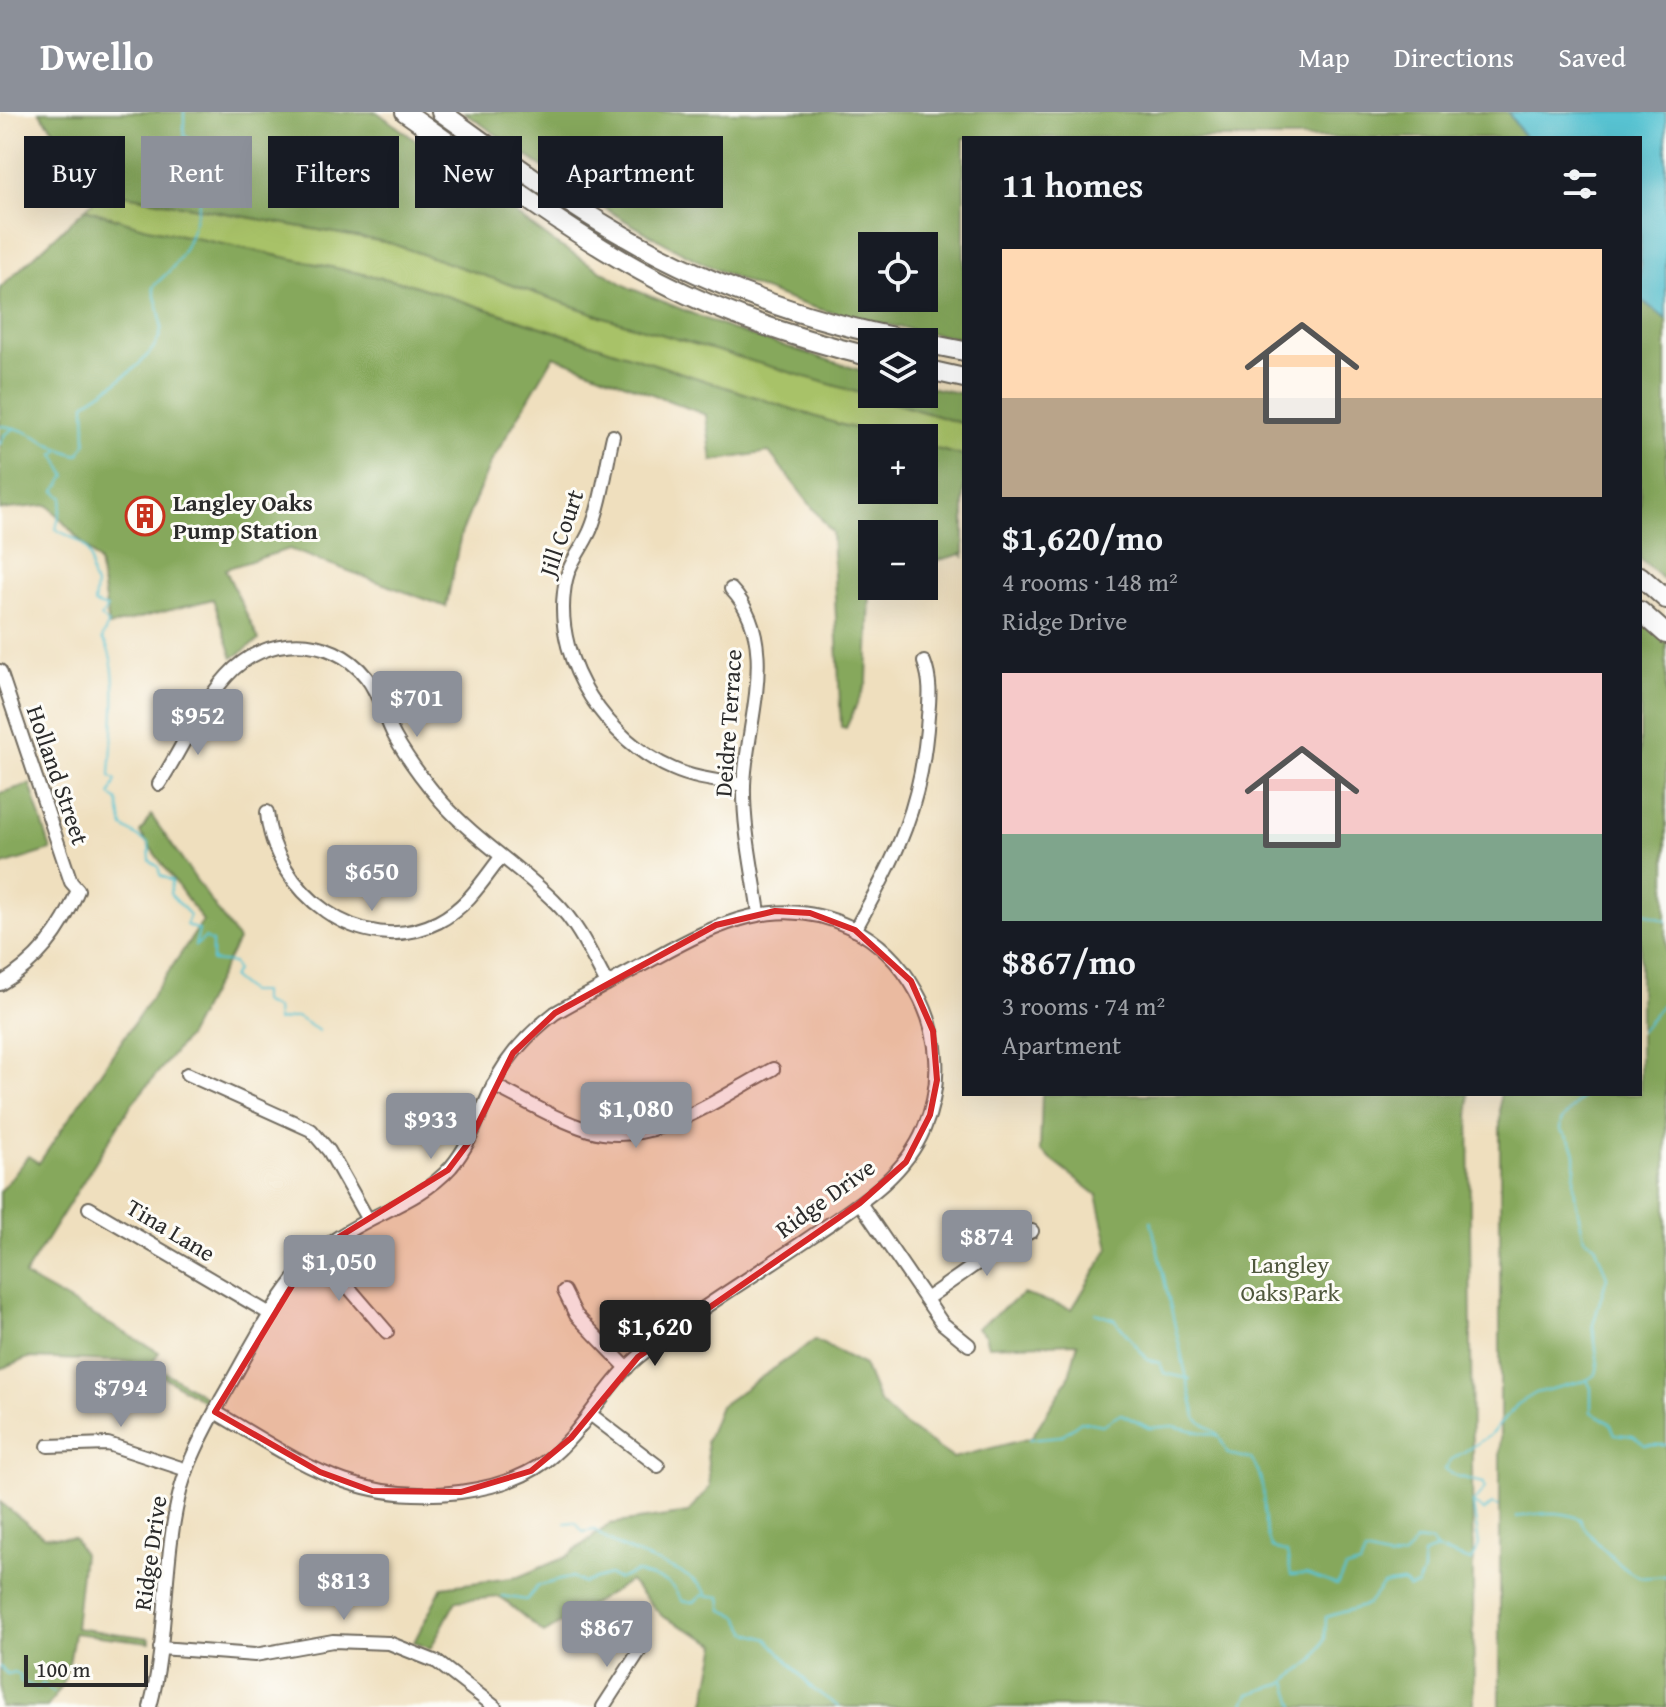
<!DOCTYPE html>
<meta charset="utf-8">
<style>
:root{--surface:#171b24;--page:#242831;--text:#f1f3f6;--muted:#9ea1a6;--accent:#8c9099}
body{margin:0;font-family:"Gentium Book Plus",serif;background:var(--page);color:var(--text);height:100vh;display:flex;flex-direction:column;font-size:30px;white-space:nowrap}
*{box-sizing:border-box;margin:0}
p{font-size:26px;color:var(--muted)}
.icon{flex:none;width:44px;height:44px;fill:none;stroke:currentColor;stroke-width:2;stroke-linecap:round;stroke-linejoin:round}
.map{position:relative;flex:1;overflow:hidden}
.side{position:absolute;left:962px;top:24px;width:680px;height:960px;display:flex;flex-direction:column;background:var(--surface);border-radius:0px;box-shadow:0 8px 32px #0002}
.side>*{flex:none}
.guide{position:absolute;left:24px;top:24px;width:760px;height:72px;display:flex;gap:16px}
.controls{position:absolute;left:858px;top:120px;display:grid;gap:16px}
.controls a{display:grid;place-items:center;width:80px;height:80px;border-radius:0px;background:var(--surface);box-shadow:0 8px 32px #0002;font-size:40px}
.scale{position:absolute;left:24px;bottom:20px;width:124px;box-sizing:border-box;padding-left:8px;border:4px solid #2b2b2b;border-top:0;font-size:22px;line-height:28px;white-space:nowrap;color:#2b2b2b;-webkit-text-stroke:6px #fdfcf7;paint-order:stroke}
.price{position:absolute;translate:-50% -68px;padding:0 18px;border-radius:8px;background:var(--accent);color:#fff;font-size:26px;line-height:52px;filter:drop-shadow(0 2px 4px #0008)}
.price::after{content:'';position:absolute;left:50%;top:48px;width:24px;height:18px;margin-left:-12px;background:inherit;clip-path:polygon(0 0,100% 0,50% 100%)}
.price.active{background:#222;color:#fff}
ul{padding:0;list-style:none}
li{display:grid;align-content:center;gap:16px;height:424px;padding:0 40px}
li span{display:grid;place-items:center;height:248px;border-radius:0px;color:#555}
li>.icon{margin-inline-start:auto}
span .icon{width:144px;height:144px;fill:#fffc;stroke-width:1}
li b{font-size:34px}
h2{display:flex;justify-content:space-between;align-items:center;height:96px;padding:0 40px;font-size:34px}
.pill{padding:0 28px;border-radius:0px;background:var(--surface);box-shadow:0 8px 32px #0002;font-size:28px;line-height:72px}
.pill.active{background:var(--accent);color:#fff}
header{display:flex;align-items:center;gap:48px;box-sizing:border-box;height:112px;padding:0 40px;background:var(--accent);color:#fff}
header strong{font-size:38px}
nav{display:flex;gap:44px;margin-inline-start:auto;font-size:28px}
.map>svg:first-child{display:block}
</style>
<header>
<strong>Dwello</strong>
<nav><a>Map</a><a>Directions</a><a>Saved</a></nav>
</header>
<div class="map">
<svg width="1666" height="1595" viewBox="0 0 1666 1595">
<rect width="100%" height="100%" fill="#fdfcf7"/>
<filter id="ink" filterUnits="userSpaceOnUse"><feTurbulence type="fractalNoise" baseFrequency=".0125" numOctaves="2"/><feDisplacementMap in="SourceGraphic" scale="16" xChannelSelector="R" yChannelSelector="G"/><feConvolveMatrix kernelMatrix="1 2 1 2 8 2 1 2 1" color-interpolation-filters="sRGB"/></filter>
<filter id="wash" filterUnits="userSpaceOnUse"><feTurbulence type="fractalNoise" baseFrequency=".006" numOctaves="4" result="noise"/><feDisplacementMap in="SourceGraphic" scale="32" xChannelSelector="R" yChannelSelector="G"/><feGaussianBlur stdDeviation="1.8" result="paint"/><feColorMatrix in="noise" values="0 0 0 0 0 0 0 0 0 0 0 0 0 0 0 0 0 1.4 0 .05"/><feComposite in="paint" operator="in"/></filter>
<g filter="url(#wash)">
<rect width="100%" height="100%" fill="#efdfbe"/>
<path fill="#a8c268" stroke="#6a764a" stroke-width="2" d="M104,79l286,52 220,76 354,105v32l-40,-10v-8h-31l-55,-14 -428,-140 -267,-57 -58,-18z"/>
<g fill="#86a85c" stroke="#586a44" stroke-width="2" fill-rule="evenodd">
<path d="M39,0h338l178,131 75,45 100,41 142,45v20h52v-8l40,8v30l-354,-105 -220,-76 -286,-52z"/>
<path d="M464,0h1044l17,26h-561v201c-60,-11 -121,-20 -179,-41 -122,-44 -216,-112 -321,-186zM872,134h52v52h-52z"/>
<path d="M85,97l58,18 267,57 428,140 56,14h-22v52h52v-44l40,10v102l-2,-4 -38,10v-30h-52l-5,148 -21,46 -5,-1 -9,-195 -5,-6 -58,-74 -57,9 -6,-46 -152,-59 -64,108 -29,70 -15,73 -157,-58 -64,20 34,71 -26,18 -20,-59 -104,27 -10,-64 -51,-57 -48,5v-222z"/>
<path d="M1640,187l26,20v263l-26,-23z"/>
<path d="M1640,505l26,23v1067h-166v-613h140z"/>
<path d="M30,672l21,66 -51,16v-73z"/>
<path d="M151,703l87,125 -50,96 -57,69 -107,171 135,76 -7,12 57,35 -2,4 -68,-41 -111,-4 -28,11v-177l28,-36 11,7 164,-242 -63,-88z"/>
<path d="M1042,982h427l5,613h-770l13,-63 -54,-27 -33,-36 -86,52 -44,-36 -44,4 -26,48 -16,-7 28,-55 76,-10 48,-20 44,-33 78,-11 22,-26 -4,-45 14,-36 95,-66 49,25 15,37 22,21 52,35 78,-20 37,-59 10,-36 -90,3 -3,-11 -8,-7 46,-34 49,15 37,-61 -12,-53 -57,-44z"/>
<path d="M0,1390l43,34 31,2 9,16 -8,74 75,10v4l-76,-9c-4,30 -7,51 -27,74h-47z"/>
</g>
<path fill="#59c4d3" stroke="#42787f" stroke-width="2" d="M1508,0h158v207l-26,-20v-161h-115z"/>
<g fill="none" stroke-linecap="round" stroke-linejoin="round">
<g stroke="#59c4d3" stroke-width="2">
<path d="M0,314c34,2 48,23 78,29l8,-12 -1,-40c22,-14 73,-45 76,-73 2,-14 -6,-29 -8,-43 7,-8 16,-14 22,-23 23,-31 28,-79 32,-116l-23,-12v-24"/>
<path d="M0,332l5,-10 10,-6"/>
<path d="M59,339l-5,3 12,22 -11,15 8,7 -7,31c14,9 30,11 34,30 2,11 -1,16 6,26l-2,19 13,4 -6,9 7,7 -6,15c21,23 9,104 8,137l6,4 -6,15 8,6 5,26 26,17 1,17 9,6 1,8 12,6 -2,13 20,21 -4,10 13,5 -4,16 10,-8 7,4v19l21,2 3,7 -4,8 17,14h13v10l14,7 1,12 20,-4 22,14"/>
<path d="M1640,799l26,10"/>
<path d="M1640,920l26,-32"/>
<path d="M1151,1109l45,197 23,18 9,18 23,5c21,28 6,58 21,89l15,5 4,22 15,-1 31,11 8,-16 15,-4 5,-12 25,6 14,-3 12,-15 15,1 5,6"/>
<path d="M1095,1201l20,7 33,40 12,3 4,10 26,6"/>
<path d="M1587,1268l4,8v24l19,11 5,11 18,2 12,9h21"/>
<path d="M1029,1327l32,-3 20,-15 21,4 19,-11 28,14 24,-2 45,10"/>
<path d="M1473,1391l11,8 8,-7 6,2"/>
<path d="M1517,1405c21,-4 44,-7 63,2 5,14 45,54 60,58 6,2 19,-1 26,-1"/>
<path d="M566,1411l9,-1 8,10 12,-2c22,24 100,38 111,63"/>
<path d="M502,1484l24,4 12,-14 34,-9 11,6 26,-8 10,4 17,-7c25,11 30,1 46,29l12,1 9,-7 18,2 2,13 15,6 10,17 20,6 45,50 26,18"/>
<path d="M0,1555l7,7 7,-2 7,5 -1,5 18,6 5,-4 10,8"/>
<path d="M1287,1570l8,25"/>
<path d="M1242,1595l7,-13 33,-10 32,-24 11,-21 1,-22 41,-12 16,-20 20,-3 6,6 8,-2 6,-14v-17l13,-6 35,12 8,-16 -6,-42 12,-15 -1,-5 -28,-7 -11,-7 6,-9 38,-24 29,-32 18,-11 51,-13 9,-6 2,-9 -5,-40 14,-48 -12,-32 -11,-7c-3,-14 -7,-29 -9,-44 -5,-29 11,-40 -15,-64l1,-9 24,-27"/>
</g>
</g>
</g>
<g filter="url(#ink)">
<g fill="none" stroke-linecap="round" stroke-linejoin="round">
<g stroke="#706a5e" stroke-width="16">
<g id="minor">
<path d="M613,324c-7,30 -11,67 -23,95 -11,24 -23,32 -26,61 -9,72 44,149 109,177 22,10 47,12 71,16"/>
<path d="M731,477c50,52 15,134 13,196 -1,42 9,86 15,128"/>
<path d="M0,559l71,211 7,8c-16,41 -40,72 -78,94"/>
<path d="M159,672c23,-35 40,-77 68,-108 37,-42 104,-43 139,1 14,17 18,40 29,60 13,23 29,44 46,64 34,39 78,65 114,101 23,22 37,54 52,82"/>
<path d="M267,700c6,79 94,149 171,110 28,-14 45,-41 63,-65"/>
<path d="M855,818c43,-78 67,-123 73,-214 2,-19 3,-36 -4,-54"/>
<path d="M187,962l124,56 18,21 39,69"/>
<path d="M493,973c31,15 63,35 96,45 65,19 130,-33 184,-61"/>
<path d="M860,1091l82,120 27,22"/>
<path d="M89,1096l183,107"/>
<path d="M319,1141l68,79"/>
<path d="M564,1179l12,24 51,53"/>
<path d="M926,1187l76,-53 30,-15"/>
<path d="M590,1302l68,52"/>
<path d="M48,1334l60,-2 79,26"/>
<path d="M160,1536l95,7 78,-14 56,2 48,19 58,45"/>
<path d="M150,1595c19,-71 12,-148 31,-219 9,-32 26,-61 41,-90 32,-54 60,-119 111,-157 38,-28 86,-38 118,-74 21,-25 28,-52 42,-81 14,-30 36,-53 62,-73 33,-19 67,-37 100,-55 63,-35 125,-65 195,-31 28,14 51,37 66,64 24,42 27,93 8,138 -21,50 -69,77 -112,107 -58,40 -122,77 -176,123 -34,30 -53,74 -90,102 -25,19 -55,27 -86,31 -106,13 -159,-30 -245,-80"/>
<path d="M603,1595l37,-57"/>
</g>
</g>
<g stroke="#706a5e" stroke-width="22">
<g id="highway">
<path d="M405,0c83,58 164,122 255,169 67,35 138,58 212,76"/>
<path d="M441,0c58,41 115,85 176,120 93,55 194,90 301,110"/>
<path d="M924,231l40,8"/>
<path d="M924,257l40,9"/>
<path d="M1640,464l26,23"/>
<path d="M1640,499l26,23"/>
</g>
</g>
<use href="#minor" stroke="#fff" stroke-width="12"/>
<use href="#highway" stroke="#fff" stroke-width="18"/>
</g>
</g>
<path fill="#d62828" fill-opacity="0.2" stroke="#d62828" stroke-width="6" stroke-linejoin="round" d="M775,799l35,2 45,17 56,51 22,50 4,49 -7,35 -24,47 -46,41 -222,154 -67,81 -40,33 -70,21 -89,-1 -52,-19 -105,-60 89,-146 30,-26 114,-70 21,-28 44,-89 42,-40 161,-88z"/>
<defs>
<g id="building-ring" transform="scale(2)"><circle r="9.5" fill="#fdfcf7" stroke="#c8321e" stroke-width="1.5"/><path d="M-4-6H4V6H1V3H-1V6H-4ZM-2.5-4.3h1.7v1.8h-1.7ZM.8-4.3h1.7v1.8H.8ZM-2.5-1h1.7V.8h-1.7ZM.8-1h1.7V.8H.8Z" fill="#c8321e"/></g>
</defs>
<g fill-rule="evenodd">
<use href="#building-ring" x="145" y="404"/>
</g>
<g text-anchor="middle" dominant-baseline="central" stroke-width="6" stroke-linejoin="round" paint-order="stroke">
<g font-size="24" font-weight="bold" fill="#2b2b2b" stroke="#fdfcf7" text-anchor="start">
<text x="173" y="390">Langley Oaks<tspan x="173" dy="28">Pump Station</tspan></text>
</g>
<g font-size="24" fill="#2b2b2b" stroke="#fdfcf7">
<text transform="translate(561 421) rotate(-71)">Jill Court</text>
<text transform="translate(728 611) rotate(-86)">Deidre Terrace</text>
<text transform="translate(58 663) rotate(71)">Holland Street</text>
<text transform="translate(825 1086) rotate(-36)">Ridge Drive</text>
<text transform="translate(171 1118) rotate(31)">Tina Lane</text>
<text transform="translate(150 1441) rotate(-82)">Ridge Drive</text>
</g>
<g font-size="24" fill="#50583d" stroke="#fdfcf7">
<text x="1290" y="1152">Langley<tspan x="1290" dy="28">Oaks Park</tspan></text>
</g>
</g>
</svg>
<div class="controls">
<a><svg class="icon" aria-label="locate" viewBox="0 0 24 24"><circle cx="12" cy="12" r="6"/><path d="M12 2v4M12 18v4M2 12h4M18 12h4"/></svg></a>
<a><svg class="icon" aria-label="layers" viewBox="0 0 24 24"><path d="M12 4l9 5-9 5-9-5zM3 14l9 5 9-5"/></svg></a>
<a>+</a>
<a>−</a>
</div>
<div class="scale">100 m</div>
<b class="price" style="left:417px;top:627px">$701</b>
<b class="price" style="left:198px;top:645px">$952</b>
<b class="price" style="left:372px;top:801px">$650</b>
<b class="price" style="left:636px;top:1038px">$1,080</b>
<b class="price" style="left:431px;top:1049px">$933</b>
<b class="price" style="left:987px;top:1166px">$874</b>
<b class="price" style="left:339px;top:1191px">$1,050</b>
<b class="price active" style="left:655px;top:1256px">$1,620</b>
<b class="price" style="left:121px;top:1317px">$794</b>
<b class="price" style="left:344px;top:1510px">$813</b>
<b class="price" style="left:607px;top:1557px">$867</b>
<div class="guide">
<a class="pill">Buy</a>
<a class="pill active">Rent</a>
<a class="pill">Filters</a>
<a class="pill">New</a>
<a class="pill">Apartment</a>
</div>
<section class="side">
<h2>11 homes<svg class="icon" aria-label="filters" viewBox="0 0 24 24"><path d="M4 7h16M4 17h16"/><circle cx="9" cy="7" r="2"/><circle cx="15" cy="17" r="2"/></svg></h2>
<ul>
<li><span style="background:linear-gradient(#ffd9b3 60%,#b9a48a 0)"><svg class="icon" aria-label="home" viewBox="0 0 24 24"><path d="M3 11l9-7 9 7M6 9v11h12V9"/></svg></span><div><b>$1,620/mo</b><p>4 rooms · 148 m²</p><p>Ridge Drive</p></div></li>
<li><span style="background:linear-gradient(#f6c9c9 65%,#7fa58c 0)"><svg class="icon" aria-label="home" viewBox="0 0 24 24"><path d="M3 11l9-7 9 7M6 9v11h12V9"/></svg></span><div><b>$867/mo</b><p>3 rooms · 74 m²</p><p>Apartment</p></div></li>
</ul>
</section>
</div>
